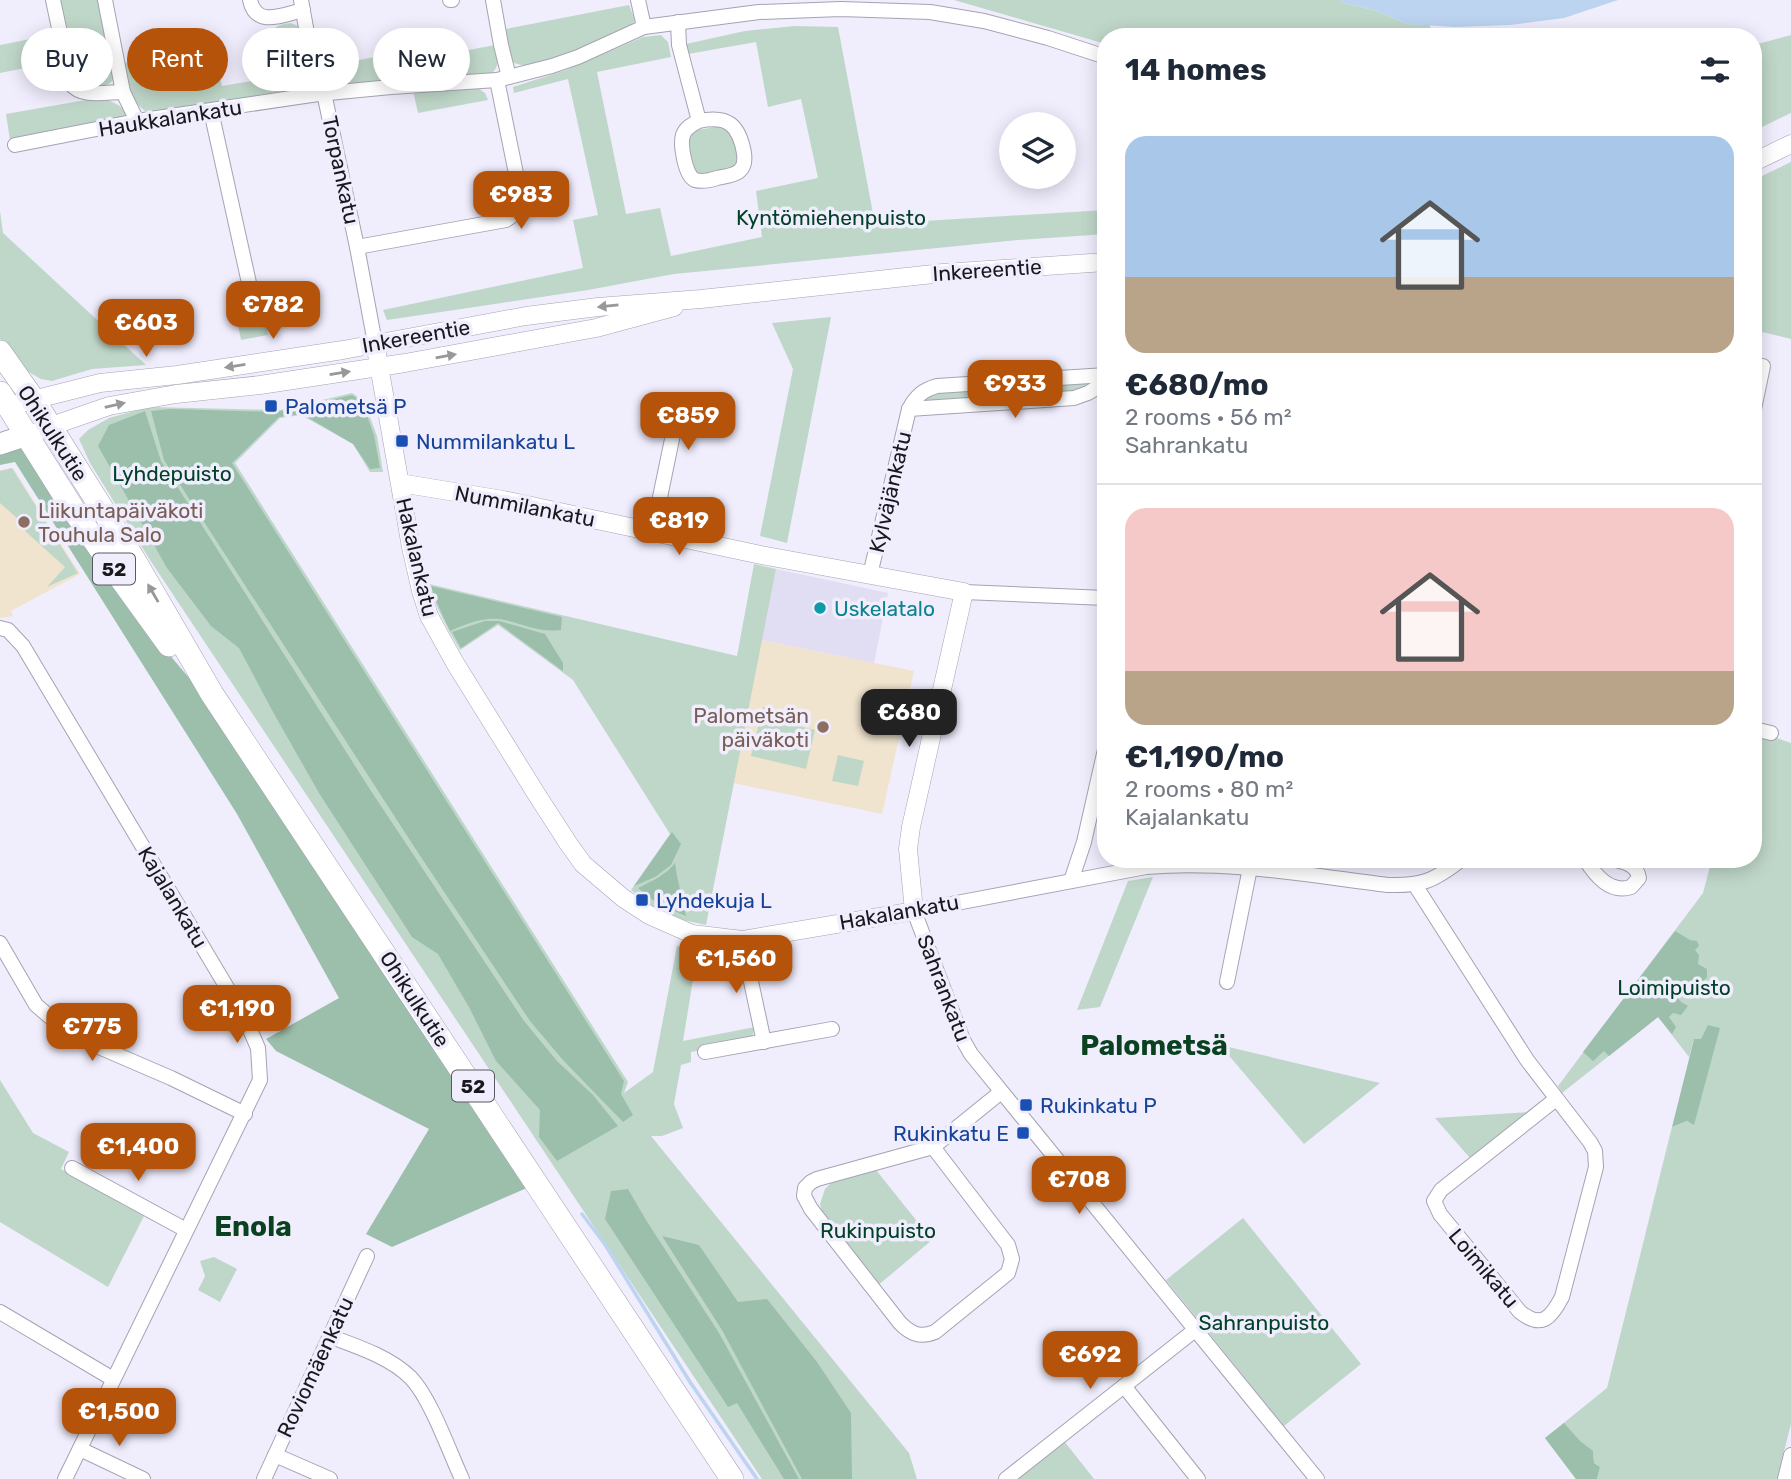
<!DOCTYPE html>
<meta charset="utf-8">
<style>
:root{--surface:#fff;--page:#f2f2f3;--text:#1f2937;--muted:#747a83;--line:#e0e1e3;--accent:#b45309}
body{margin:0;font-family:Rubik,sans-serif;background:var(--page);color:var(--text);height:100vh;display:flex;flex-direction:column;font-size:26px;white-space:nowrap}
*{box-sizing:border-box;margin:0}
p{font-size:23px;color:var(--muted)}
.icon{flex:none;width:38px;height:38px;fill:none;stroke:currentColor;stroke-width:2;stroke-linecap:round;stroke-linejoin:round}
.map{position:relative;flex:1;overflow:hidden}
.side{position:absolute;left:1097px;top:28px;width:665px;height:840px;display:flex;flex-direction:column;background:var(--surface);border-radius:28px;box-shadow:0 4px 18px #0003}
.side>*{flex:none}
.hud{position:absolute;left:21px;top:28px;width:665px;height:63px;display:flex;gap:14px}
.buttons{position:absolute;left:999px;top:112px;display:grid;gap:14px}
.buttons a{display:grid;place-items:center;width:77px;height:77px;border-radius:50%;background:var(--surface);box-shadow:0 4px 18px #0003;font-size:35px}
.price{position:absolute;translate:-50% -60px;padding:0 16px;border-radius:14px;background:var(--accent);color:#fff;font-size:23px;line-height:46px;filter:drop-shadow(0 2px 4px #0008)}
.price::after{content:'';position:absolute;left:50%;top:42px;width:21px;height:16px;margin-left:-10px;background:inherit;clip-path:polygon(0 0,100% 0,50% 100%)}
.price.on{background:#222;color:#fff}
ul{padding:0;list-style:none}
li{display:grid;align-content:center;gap:14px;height:371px;padding:0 28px}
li+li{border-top:2px solid var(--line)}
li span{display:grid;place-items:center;height:217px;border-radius:21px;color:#555}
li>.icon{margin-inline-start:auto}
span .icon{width:126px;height:126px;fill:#fffc;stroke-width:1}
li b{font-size:30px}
h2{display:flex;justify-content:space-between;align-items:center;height:84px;padding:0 28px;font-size:30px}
.tag{padding:0 24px;border-radius:32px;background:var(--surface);box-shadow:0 4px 18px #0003;font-size:24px;line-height:63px}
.tag.on{background:var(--accent);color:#fff}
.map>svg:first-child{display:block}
</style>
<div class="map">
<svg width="1791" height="1479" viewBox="0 0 1791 1479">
<rect width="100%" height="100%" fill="#f0edfd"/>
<path fill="#e1def4" d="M776,569l112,24 -14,70 -113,-23z"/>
<g fill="#f0e4cf">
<path d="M13,468l67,106 -69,37 2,5 -13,2v-148z"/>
<path d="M761,640l153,31 -32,143 -149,-31z"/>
</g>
<g fill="#bfd7c9">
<path d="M58,0h44l14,76c-7,12 -20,12 -32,10l-6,-6 -5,-10z"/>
<path d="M954,0h386l4,3 33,8 30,13 23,1 1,12h-325v7z"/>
<path d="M629,5l6,15 -4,7 -64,28 -42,11 -11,-3c-5,-10 -11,-23 -8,-34z"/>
<path d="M291,23l7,3 14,58 -3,5 -160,24c-19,-9 -22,-31 -26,-50l89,-17 10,40 58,-10 -9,-44c6,-7 11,-8 20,-9z"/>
<path d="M795,26l43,1 37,197 231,-14v24l-87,6 -345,34 -86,16 -201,30 -4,-10 200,-42 -10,-48 25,-5 -30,-136 -54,14 -1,-6 53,-17 77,-33 18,-2 7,7 3,15 -74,15 29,142 34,-6 11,48 91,-19 -6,-46 62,-13 -17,-79 -33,8 -12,-65 -68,12 -2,-10 59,-13z"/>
<path d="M56,34l5,27 -61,12v-28z"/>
<path d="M1791,35v78l-37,18v-86z"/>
<path d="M495,45c2,11 6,20 -3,28l-117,8 -45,6 -7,-7 -3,-13 116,-21 2,10z"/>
<path d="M478,88l7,5 3,7 -70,13 -5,-22z"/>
<path d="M97,98c14,2 21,6 32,15v5l-119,22 -4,-26z"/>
<path d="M721,126c1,1 10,6 10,7 7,8 8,25 4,34l-35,8c-14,-9 -11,-25 -11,-41l9,-4z"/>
<path d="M1791,162v177l-37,-9v-150z"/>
<path d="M0,211l3,22 143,132 -54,4 -40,12 -11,-2 -21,-12 -20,-28z"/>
<path d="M260,295l8,40 -27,5 -8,-39z"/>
<path d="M831,317l-44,226 -27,-7 33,-167 -21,-46z"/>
<path d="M1106,375l-18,18 -179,16 16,-20z"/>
<path d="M352,393l12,8 13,35 6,36h-13l-17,-28 -52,-29 -21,3 -45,45 393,619 -4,11 29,-21 24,-126 21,3 -15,92 72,-14 -3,10 -6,5 -55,10v10l-10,3 -7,39 9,24 -21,8h-11l258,317 8,26h-155l-612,-919 -60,-97 -11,-24 9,-9 21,-12 40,-11 131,3z"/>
<path d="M12,468l66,105 -31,14 18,-20 -40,-36 2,-4 -27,-24v-32z"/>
<path d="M754,564l22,5 -70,356 -23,-5 -27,-11 -25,-19 39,-56 -97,-154 -75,-55 -38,25c-13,-22 -24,-42 -31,-66l308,72z"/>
<path d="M763,707l25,6 -2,10 29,7 -9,39 -55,-13z"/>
<path d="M1771,736l20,7v681l-14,55h-180l3,-12 -6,-4 -1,-12 -10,28h-7l-31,-41 62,-50 65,-261 15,-6 7,3 7,-85h-7l-5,18 -31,-40 -96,76 -4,-7 145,-193 9,-34h42v-122l14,3z"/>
<path d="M838,755l26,6 -6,25 -26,-5z"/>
<path d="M1153,877l-53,130 -23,3 51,-129z"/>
<path d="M1220,1045l160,38 -76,61z"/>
<path d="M0,1080l33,53 36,19 -8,17 83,47 -36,71 -108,-65z"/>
<path d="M1530,1112l-60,46 -35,-40z"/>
<path d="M876,1170l56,70 -56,47 -52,-68 -4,-15 5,-15 6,-6z"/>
<path d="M1243,1218l118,146 -77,62 -118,-146z"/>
<path d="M214,1257l23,12 -17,33 -22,-12 7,-14 -5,-15z"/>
<path d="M1064,1441l30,38h-77z"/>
</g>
<g fill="#9cbfab">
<path d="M352,395l10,7 12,33 6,33 -10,1 -17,-25 -51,-30 -23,3 -47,46 392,618 -3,13 12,21 -10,7 -60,-62 -33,-39 -115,-173 -251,-388 -13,-49 19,-2 107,3z"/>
<path d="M145,411l16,50 210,330 153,230 33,40 36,34 25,31 -61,35 -18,-24 1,-27 -44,-49 -26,-52 -32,-55 -26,-17 -93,-144 -46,-81 -34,-64 -28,-22 -44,-58 -69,-122 11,-21z"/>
<path d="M22,446l146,207 43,51 318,483 -137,60 -26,-13 63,-105 -153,-78 -10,-12 73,-41 -102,-184 -222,-352 -15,3v-12z"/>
<path d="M431,586l131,31 -1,13c-24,3 -38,-7 -61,-11 -17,-2 -35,5 -50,12l-14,-30z"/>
<path d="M485,621h14l46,13 18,29v8l-65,-48 -37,25 -9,-16z"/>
<path d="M672,832l9,12 -10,21 -16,12 -21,9z"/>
<path d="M675,863l2,13 9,40 -28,-12 -20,-16c14,-7 28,-13 37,-25z"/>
<path d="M1675,931l15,9 7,1 2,5 -4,4 4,5 -1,9 9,5v8c-7,10 -20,12 -30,20l4,5 7,4 -7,9 -8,-2 -4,4 7,10 -4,7 -14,-17 -49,39 -5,-5 -11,10 -10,-9z"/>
<path d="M1708,1025l12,3 -26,97 -7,-4 -15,6 22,-88h7z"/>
<path d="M628,1189l18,31 73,113 80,146h-15l-47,-76 -9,4 -123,-188 6,-28z"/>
<path d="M662,1236l37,9 39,57 29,-3 50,63 34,51 1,66h-50l-80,-149z"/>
<path d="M1564,1423l16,18 13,10 1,12 6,4 -3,12h-21l-31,-41z"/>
</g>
<path fill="#bcd4f0" d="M1340,0h278l-54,18 -54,7 -55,2 -48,-3 -30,-13 -33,-8z"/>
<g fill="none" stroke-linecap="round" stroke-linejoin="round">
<path stroke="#bcd4f0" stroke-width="3.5" d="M582,1214l22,29 86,139 67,97"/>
<g stroke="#a5a3b2" stroke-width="16">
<g id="minor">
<path d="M53,0l18,84c10,14 36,8 52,8"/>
<path d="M105,0l18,92 14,29"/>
<path d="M250,0c6,28 32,15 53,10"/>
<path d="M301,0l17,94"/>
<path d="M450,0h2"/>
<path d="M493,0l8,45 8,32"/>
<path d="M638,0l6,27"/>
<path d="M678,22l1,23 20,76c-6,3 -13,6 -16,14 -3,9 2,41 12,45 7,2 16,0 22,-2 16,-3 30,-4 27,-25 -5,-28 -16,-38 -45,-32"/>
<path d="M324,93l33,154 18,96"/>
<path d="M211,111l40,181"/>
<path d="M15,145l122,-24 181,-27 73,-7 106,-7 55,-14 26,-9 66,-30 115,-15 82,-3 89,3 54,9 64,17 58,19"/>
<path d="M357,247l149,-27c10,-6 13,-11 15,-22l-24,-118"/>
<path d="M909,409l165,-11 14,-5 18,-11"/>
<path d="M1754,409l9,-43"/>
<path d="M677,415l19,5"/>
<path d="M653,531l24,-116 -24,-5"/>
<path d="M870,575l39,-166c7,-13 14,-19 28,-23l169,-11"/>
<path d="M964,592l142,6"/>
<path d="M0,628l8,2 15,16 221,370 14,32 2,32 -195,399"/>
<path d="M1754,729l17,4"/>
<path d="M1585,859c10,16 25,35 46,28l8,-9c-2,-14 -15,-16 -27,-19"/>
<path d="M1071,881l13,-39 22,-97"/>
<path d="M1415,885l112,175 63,82 5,9 1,16 -34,130c-11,21 -20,32 -42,15l-80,-98 -6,-13 7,-11 115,-91"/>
<path d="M742,940l22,102"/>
<path d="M0,943l36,62 21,18 35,21 79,34 74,36"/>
<path d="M1227,982l23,-114"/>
<path d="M705,1052l127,-23"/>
<path d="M933,1147l75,98 4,14 -4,14 -73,59c-15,6 -24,2 -35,-9l-89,-114 -7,-13 1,-8 6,-6 6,-3 116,-32 68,-55"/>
<path d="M72,1168l114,62"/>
<path d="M0,1312l113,67"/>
<path d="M329,1336c27,10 61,21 82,42 20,21 38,73 51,101"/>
<path d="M1124,1386l74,93"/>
<path d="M80,1449l63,30"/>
<path d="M275,1455l55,24"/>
<path d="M264,1479l103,-223"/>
<path d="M1006,1479l189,-149"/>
<path d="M1317,1479l-346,-425 -8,-14 -49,-129 232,-44c81,-7 161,8 242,18 34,1 46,-4 74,-26"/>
<path d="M1785,1479l6,-24"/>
</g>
</g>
<g stroke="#a5a3b2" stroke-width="19">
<g id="tertiary">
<path d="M1754,162l37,-18"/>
<path d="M375,343l36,204 10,44 8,25 26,47 82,132 31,48 15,21 40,34 26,17 43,19 50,6 172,-29 -6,-62 3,-22 53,-235 -203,-37 -258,-55 -103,-17"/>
<path d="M9,406l91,-23 77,-8 166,-25 183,-34 72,-9 103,-8 242,-26 163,-11"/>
<path d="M40,430l69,-24 67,-12 84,-9 145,-22 191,-35 78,-21"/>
</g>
</g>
<g stroke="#a5a3b2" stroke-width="23">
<path id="secondary" d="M0,444l27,-9"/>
</g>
<g stroke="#a5a3b2" stroke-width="24">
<g id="primary">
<path d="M0,352l33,47 100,159 79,136 520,785"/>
<path d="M0,393l73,116 41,60 55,76"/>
</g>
</g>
<use href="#minor" stroke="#fff" stroke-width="14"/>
<use href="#tertiary" stroke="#fff" stroke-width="18"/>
<use href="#secondary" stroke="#fff" stroke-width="21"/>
<use href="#primary" stroke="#fff" stroke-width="23"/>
</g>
<defs><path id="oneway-solid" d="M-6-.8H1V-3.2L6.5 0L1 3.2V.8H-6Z" transform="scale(1.75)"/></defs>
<g fill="#989799">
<use href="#oneway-solid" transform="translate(608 306) rotate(174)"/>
<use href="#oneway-solid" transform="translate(446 356) rotate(-10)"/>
<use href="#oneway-solid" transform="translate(235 366) rotate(171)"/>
<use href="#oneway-solid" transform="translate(340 373) rotate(-9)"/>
<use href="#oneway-solid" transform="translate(115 405) rotate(-13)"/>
<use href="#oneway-solid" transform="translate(153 593) rotate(-120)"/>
</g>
<g fill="#1a4fb4" stroke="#f0edfd" stroke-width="2.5">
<rect x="264" y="399" width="14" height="14" rx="3.5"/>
<rect x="395" y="434" width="14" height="14" rx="3.5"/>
<rect x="635" y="893" width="14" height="14" rx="3.5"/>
<rect x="1019" y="1098" width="14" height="14" rx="3.5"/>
<rect x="1016" y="1126" width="14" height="14" rx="3.5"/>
</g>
<g fill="#8d6e63" stroke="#f0edfd" stroke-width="2.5">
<circle cx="24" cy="522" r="7"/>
<circle cx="823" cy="727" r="7"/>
</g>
<circle fill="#0f9aa8" stroke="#f0edfd" stroke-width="2.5" cx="820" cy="608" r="7"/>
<g text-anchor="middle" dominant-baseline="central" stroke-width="7" stroke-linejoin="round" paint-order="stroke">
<g fill="#f0edfd" stroke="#5a5860" stroke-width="2">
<rect x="93" y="553.5" width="42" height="31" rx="5"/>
<rect x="452" y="1070.5" width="42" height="31" rx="5"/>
</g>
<g font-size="19" font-weight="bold" fill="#19181d">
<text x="114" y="569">52</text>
<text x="473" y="1086">52</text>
</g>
<g font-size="21" fill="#19181d" stroke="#f0edfd">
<text transform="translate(170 118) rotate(-9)">Haukkalankatu</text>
<text transform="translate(341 170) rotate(78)">Torpankatu</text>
<text transform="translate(987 270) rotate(-4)">Inkereentie</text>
<text transform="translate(416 336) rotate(-10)">Inkereentie</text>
<text transform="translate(53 433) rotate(57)">Ohikulkutie</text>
<text transform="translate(890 492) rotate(-77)">Kylväjänkatu</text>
<text transform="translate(525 506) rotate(11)">Nummilankatu</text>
<text transform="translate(417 557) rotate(77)">Hakalankatu</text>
<text transform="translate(173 897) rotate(59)">Kajalankatu</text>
<text transform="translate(899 912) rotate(-10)">Hakalankatu</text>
<text transform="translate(944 988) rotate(69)">Sahrankatu</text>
<text transform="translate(415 999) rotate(57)">Ohikulkutie</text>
<text transform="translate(1484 1268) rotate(50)">Loimikatu</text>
<text transform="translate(315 1367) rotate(-65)">Roviomäenkatu</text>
</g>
<g font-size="21" fill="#004127" stroke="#f0edfd">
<text x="831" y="217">Kyntömiehenpuisto</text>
<text x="172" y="473">Lyhdepuisto</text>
<text x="1674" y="987">Loimipuisto</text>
<text x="878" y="1230">Rukinpuisto</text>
<text x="1264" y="1322">Sahranpuisto</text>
</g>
<g font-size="21" fill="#164399" stroke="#f0edfd" text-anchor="start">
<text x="285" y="406">Palometsä P</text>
<text x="416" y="441">Nummilankatu L</text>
<text x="656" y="900">Lyhdekuja L</text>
<text x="1040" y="1105">Rukinkatu P</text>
<text x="1009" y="1133" text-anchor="end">Rukinkatu E</text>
</g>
<g font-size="21" fill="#785e54" stroke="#f0edfd" text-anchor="start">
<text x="38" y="510">Liikuntapäiväkoti<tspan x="38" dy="24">Touhula Salo</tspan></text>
<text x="809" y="715" text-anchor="end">Palometsän<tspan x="809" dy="24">päiväkoti</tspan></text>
</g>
<g font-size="21" fill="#0d838f" stroke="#f0edfd" text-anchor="start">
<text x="834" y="608">Uskelatalo</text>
</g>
<g font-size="28" font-weight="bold" fill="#0a4120" stroke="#f0edfd">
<text x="1154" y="1045">Palometsä</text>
<text x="253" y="1226">Enola</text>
</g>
</g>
</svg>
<div class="buttons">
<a><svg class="icon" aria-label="layers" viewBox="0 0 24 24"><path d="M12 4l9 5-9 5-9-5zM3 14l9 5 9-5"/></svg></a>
</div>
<b class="price" style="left:521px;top:231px">€983</b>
<b class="price" style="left:273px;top:341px">€782</b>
<b class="price" style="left:146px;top:359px">€603</b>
<b class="price" style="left:1015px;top:420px">€933</b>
<b class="price" style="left:688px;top:452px">€859</b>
<b class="price" style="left:679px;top:557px">€819</b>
<b class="price on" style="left:909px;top:749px">€680</b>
<b class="price" style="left:736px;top:995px">€1,560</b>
<b class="price" style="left:237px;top:1045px">€1,190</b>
<b class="price" style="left:92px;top:1063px">€775</b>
<b class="price" style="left:138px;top:1183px">€1,400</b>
<b class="price" style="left:1079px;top:1216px">€708</b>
<b class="price" style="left:1090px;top:1391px">€692</b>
<b class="price" style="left:119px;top:1448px">€1,500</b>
<div class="hud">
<a class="tag">Buy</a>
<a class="tag on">Rent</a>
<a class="tag">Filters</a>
<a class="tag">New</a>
</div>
<section class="side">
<h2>14 homes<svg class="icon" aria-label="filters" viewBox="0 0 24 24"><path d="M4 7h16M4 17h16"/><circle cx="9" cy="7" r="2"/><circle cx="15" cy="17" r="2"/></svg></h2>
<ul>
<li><span style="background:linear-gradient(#a9c7e8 65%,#b9a48a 0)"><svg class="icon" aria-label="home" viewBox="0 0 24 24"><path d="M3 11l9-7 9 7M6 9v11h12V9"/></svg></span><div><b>€680/mo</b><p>2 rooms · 56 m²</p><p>Sahrankatu</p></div></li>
<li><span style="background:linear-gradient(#f6c9c9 75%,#b9a48a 0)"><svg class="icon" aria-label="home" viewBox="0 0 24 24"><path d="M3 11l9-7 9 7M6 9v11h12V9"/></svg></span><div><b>€1,190/mo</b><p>2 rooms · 80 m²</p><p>Kajalankatu</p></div></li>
</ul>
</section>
</div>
